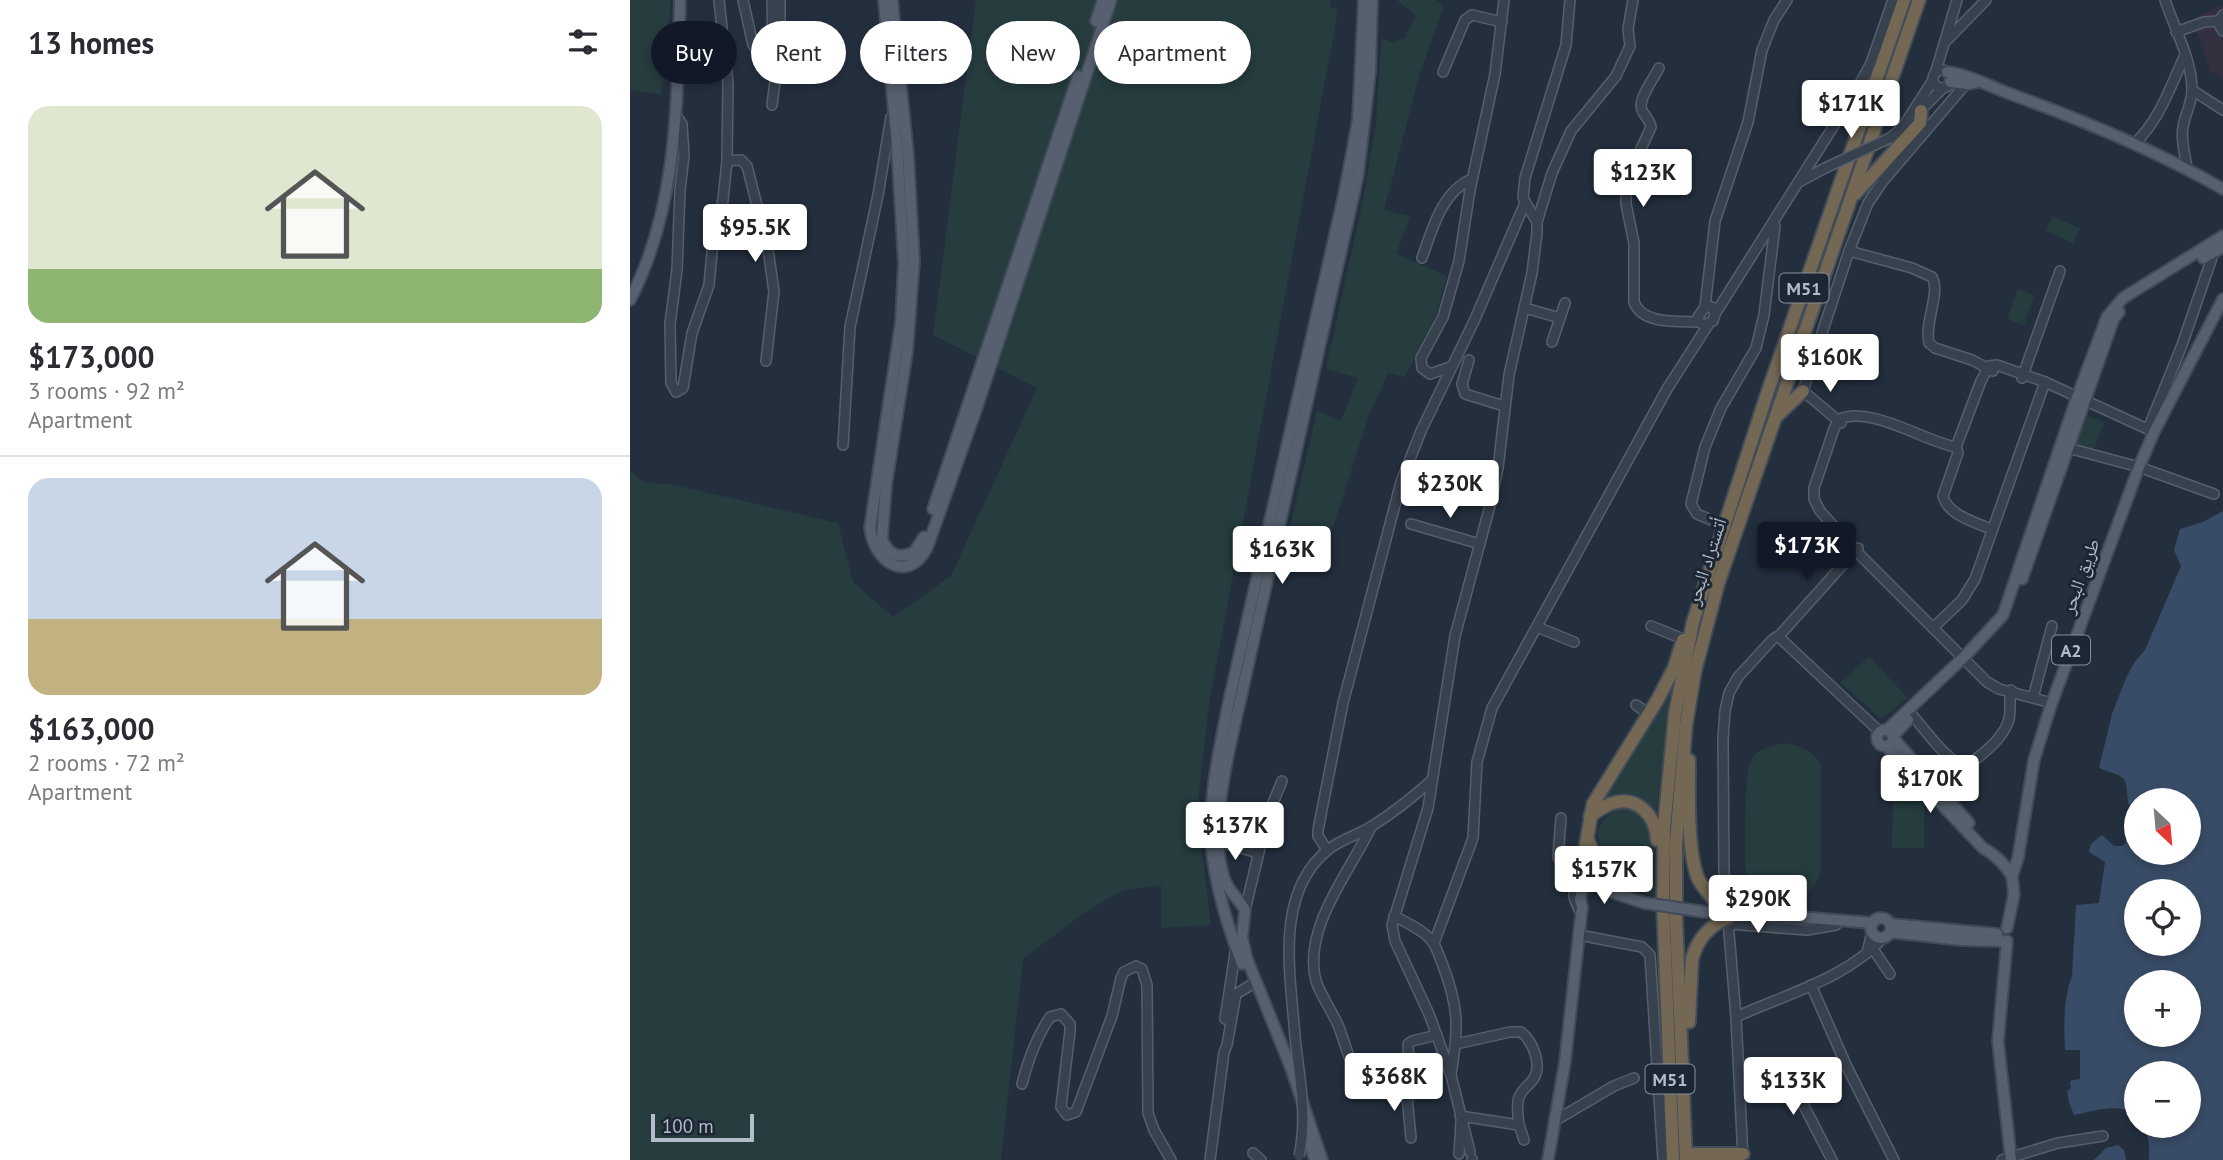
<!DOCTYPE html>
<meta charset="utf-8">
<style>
:root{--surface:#fff;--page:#f2f2f3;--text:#2b2b33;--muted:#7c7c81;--line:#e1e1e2;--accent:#111827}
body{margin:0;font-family:"PT Sans","Noto Naskh Arabic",sans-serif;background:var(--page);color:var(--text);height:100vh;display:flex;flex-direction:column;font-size:26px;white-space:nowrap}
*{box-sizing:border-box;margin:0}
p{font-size:23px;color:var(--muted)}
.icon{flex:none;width:38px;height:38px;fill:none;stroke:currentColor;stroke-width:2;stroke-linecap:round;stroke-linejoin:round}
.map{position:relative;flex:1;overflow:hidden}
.drawer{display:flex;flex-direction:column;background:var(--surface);width:630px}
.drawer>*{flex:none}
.banner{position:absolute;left:21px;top:21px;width:665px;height:63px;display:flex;gap:14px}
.needle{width:46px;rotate:154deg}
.buttons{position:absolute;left:1494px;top:788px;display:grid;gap:14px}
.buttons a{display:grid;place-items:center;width:77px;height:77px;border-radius:50%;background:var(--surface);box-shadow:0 4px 10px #0003;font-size:35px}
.scale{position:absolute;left:21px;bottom:18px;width:103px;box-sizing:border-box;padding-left:7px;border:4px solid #b4bcc9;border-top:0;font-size:19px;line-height:24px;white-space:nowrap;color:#b4bcc9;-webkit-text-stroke:5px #1d2633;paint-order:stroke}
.price{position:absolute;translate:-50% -60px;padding:0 16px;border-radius:7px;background:#fff;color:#222;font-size:23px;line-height:46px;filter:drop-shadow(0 2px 4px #0008)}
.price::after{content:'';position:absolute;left:50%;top:42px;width:21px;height:16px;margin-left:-10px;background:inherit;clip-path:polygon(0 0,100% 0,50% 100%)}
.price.current{background:var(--accent);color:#fff}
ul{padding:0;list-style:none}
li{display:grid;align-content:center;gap:14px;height:371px;padding:0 28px}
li+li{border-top:2px solid var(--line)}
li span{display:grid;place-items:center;height:217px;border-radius:21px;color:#555}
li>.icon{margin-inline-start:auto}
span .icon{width:126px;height:126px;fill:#fffc;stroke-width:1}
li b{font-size:30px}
h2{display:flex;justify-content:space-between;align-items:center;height:84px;padding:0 28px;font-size:30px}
.chip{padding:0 24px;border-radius:32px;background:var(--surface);box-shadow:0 4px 10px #0003;font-size:24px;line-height:63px}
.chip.current{background:var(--accent);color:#fff}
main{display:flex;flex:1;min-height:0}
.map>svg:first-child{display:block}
</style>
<main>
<section class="drawer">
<h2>13 homes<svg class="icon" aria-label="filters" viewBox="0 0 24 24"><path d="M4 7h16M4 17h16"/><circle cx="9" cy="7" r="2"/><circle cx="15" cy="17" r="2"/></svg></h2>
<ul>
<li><span style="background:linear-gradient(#dfe7d0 75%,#8fb573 0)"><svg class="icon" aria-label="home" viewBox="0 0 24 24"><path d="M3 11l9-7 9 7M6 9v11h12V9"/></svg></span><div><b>$173,000</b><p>3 rooms · 92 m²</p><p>Apartment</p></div></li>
<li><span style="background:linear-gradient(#c9d6e8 65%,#c2b280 0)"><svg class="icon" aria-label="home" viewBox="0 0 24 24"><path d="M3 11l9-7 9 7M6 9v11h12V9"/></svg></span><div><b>$163,000</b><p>2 rooms · 72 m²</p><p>Apartment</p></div></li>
</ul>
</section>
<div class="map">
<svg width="1593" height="1160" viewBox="0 0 1593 1160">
<rect width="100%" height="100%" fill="#242f3e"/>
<path fill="#32303f" d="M1589,5l4,3v71l-13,-9 -18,-50z"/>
<g fill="#263c3f">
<path d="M0,0h41l-10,94 -31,-4z"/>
<path d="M346,0h354v6l8,5 -129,693 -12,107 14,114 -50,3v-43l-38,5 -35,20 -65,49 -22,201h-371v-690l14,12 30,3 164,38 15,59 40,35 58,-41 86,-188 -104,-53z"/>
<path d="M767,0h39l8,6 -24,67 -36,137 26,6 -14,38 51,22 -12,42 -30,59 -17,-4 -20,45 -42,131 -39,-9 30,-129 24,10 17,-43 -32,-9 37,-169 13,-76 5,-86 10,4 14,-4 11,-22z"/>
<path d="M1423,216l27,13 -7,14 -27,-12z"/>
<path d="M1388,289l16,6 -10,30 -17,-6z"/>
<path d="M1457,416l17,6 -12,32 -17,-7z"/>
<path d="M1239,657l39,41 -27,21 -41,-37z"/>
<path d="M1042,688l-16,123c-13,-15 -33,-22 -51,-10l-4,-2 41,-60z"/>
<path d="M1157,743c16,4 26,8 34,22v103c-4,37 -57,45 -73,15 -6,-12 -2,-89 -1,-108 4,-26 17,-28 40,-32z"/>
<path d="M1263,801l31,1v46h-32z"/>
<path d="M998,808l17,8 4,10 6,69c-36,-4 -50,-31 -58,-63 8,-15 13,-23 31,-24z"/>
</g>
<g fill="#394c67" fill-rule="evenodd">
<path d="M1593,511v649h-74v-15l-4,-20h44v-52h-52v42c-19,-13 -43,-4 -63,0l-5,-13 -2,-11 4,-3 -1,-7 10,-2v-29h-15c-1,-25 -2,-50 7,-74l4,-71 23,-2 6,-41 -16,-10 2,-8 11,-9 12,11h9l5,-8 4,-32 -4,-3c-2,-32 -3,-24 -29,-35l13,-54 14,-36 8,-15 11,-13 36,-84 -7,-16 6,-21 23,-7zM1507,800h52v52h-52zM1507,891h52v52h-52zM1507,982h52v52h-52z"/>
<path d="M1488,1145l6,5 2,10h-32l12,-12z"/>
</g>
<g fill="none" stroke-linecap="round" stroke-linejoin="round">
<g stroke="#565f6c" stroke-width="12">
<g id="minor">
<path d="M113,0l10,45 7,7c16,-8 12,-36 12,-52"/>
<path d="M1535,0c9,28 27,59 27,90 0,13 -7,24 -9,37 -3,13 3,30 4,43"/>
<path d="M1593,15l-5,8 5,8"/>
<path d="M1546,32l28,-10 14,-1"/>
<path d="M1317,40l39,-40"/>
<path d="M1029,68c-5,10 -18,27 -18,38 0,7 9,13 10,21l-22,48 -3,14v15l8,39v59c8,23 45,19 65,20"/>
<circle cx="1312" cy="79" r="9"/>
<path d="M813,72l22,-52 7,-5 30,7"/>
<path d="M1305,74l22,-74"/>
<path d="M1562,90l31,20"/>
<path d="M142,105l8,-64v-41"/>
<path d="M45,114l7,10 2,31 -4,35 -3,80 -7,54 1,59 5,9 7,-4 9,-55 17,-48 4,-43 10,-42 4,-39 1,-78 -9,-83"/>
<path d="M1276,122l27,-42"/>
<path d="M1260,138l19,-16 34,-34"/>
<path d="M1504,144c26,-24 36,-57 51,-89"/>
<path d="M97,161l14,-1 6,6 21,83 6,43 -8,69"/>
<path d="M1169,182l26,-14"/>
<path d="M907,222l15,-49 19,-42 45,-55 14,-30 -2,-17 5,-29"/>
<path d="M1219,251l63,17 20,9c9,15 -8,46 -3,66l6,5 37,12 21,11"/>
<path d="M792,258c10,-28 20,-67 50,-79"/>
<path d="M1075,307h7l3,7 -2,7 -9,4 -5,-3 -1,-5 7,-10 10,-86 33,-99 14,-72 12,-30 13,-20"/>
<path d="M895,308l35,10"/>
<path d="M1085,314l142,-225 14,-26 22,-63"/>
<path d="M922,342l13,-39"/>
<path d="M839,360l-7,24 3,10 39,12"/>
<path d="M820,367l-20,7 -8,-6 -1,-10 22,-41 16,-56 11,-71 25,-116 9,-74"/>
<path d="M1392,378l38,-107"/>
<path d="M1211,423l-38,-32 46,-140 19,-48 15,-22 87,-102"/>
<path d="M1518,429l34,-84 32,-93"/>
<path d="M213,445l7,-118 28,-132 13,-78"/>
<path d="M1326,447l2,6 -15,43c5,19 31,26 48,33"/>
<path d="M1438,448l71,19 75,27"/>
<path d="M781,524l69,20"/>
<path d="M1093,525l-26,-11 -6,-10 14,-57 16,-39 35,-60 8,-33 11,-89"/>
<path d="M1021,626l32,13"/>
<path d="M907,627l37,15"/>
<path d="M1303,628l29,-28 13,-21 70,-197"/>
<path d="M1148,637l80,-89"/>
<path d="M1404,694l18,-68"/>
<path d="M1422,703l-53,-14 -12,-7 -131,-131 -36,-40 -6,-12v-11l20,-59 4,-9c31,-16 85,21 118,27l25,-66 8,-15 8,-1 48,17 109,50"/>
<path d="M1006,705l13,9"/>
<path d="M1282,715c13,14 35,48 54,51 15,-10 38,-28 43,-47 2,-9 0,-20 2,-29"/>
<path d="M931,818l-3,40 16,12v27l5,13"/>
<path d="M741,827c-21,45 -69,101 -55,154 5,15 16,30 22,44 8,20 14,47 27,65l10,1 31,-5"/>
<path d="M590,842l38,11"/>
<path d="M697,850l-9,-14v-6l25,-127 58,-221 20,-51 54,-112 50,-116"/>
<path d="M615,910l23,-95 14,-34"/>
<path d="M764,916c11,6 23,11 32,19 9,7 12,18 16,28 17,44 17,65 9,111"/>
<path d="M1099,924l78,6 29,-5"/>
<path d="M949,935l63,12 8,8 13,205"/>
<path d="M804,943l39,-105 4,-76 15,-54 175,-319 41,-64"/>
<path d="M1243,949l17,25"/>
<path d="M1237,953l5,-21"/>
<path d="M1181,985l36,82 47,93"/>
<path d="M1106,1017l-12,-145 -1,-133 2,-28 4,-18 9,-16 34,-37 4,-3 4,1 100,94"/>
<path d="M595,1019l11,-72"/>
<path d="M665,1037c-4,-61 -22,-144 34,-188 13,-10 29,-14 43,-23 21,-13 41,-29 60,-46"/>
<path d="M826,1044l54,-12h11c12,9 21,33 13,46 -4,7 -12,11 -15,19 -3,8 -1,19 0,28l-59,-9"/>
<path d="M392,1084c6,-24 14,-46 28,-67l11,-3 9,10v7l-9,76 6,8 9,-3 36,-96 9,-38 3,-6 12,-6 6,3 5,16 1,128 6,17 17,30"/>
<path d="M1111,1097l56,-1 7,10 28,54"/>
<path d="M926,1120l58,-34 20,-8"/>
<path d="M889,1125l5,15"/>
<path d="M781,1138l-5,-52 3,-16 -1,-26 4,-3 25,-6"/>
<path d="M840,1152l-19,-77 -22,-61 -34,-73 -3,-16 36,-117 27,-172 36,-134 7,-34 11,-93 23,-102 5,-40v-11l-14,-24 2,-20 41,-133 4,-45"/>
<path d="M623,1153l8,7"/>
<path d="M829,1154l2,-33"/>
<path d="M1113,1158l-7,-141c50,-23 110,-38 148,-80"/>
<path d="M842,1159v1"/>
<path d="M580,1160l14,-108 3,-7 9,-51 15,-9"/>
<path d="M1372,1160l56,-17 45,-7"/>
</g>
</g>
<g stroke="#414a57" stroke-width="14">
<g id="major">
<path d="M254,0l13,146 7,117 -3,59 -31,206c4,33 37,57 57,20l49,-138 135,-410"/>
<path d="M262,0l16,154 6,107 -7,91 -21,134 -4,52c5,16 17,22 32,14l10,-15"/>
<path d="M466,21l7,-21"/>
<path d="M1317,72c23,3 44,15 66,23 72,26 144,56 210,94"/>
<path d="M1320,82l18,2 9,-2"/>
<path d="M1573,258l20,-11"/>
<path d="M0,300c48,-93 47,-198 50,-300"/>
<path d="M303,509l145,-433"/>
<path d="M1392,579l92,-261 5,-6"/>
<circle cx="1255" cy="738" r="8"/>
<path d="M1257,730l79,-75 37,-40 73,-215 31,-83 16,-19 100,-62"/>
<path d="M1263,736l15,-16"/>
<path d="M1263,738l76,85"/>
<path d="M1256,746l97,102c13,7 21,15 29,28"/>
<circle cx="963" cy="873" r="11"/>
<path d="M966,883l18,10 31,10"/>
<path d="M1168,917l75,6"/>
<circle cx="1251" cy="928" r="10"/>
<path d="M1260,924l107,10"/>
<path d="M1377,928l7,-34 -2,-18 6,-18 16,-98 17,-55 88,-238 15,-35 69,-133"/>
<path d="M1260,932l72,8 40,1"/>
<path d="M1377,941l-9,100 13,119"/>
<path d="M612,964c-15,-40 -28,-81 -31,-124 -2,-46 9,-94 18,-139l115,-506 14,-75 6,-120"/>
<path d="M676,1133l9,27"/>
<path d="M692,1160l-31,-92 -44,-109 -5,-21 3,-28c-6,-11 -17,-19 -21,-32 -16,-48 5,-128 16,-177l118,-526 12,-103 2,-72"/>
<path d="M918,1160l17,-98 17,-155 -2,-8 5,-20"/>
</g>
</g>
<g stroke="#434c59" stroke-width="16">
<g id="highway">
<path d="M1225,194l65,-71 1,-12"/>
<path d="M1173,334l8,32"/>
<path d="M1148,415l25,-24"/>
<path d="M1059,760c0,31 -2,87 8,116 5,14 21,23 22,37"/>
<path d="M960,816c6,-4 13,-9 20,-12 26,-10 46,11 47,36"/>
<path d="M958,840l9,22"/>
<path d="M954,867v-11l9,-52 65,-105 16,-31 9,-28"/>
<path d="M1059,1022l3,-63"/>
<path d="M1056,1154h57"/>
<path d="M1043,1160l-10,-258 1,-75 11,-113 18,-92 75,-231 136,-391"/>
<path d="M1056,1160l-10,-241v-76l10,-118 9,-54 23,-87 201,-584"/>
</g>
</g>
<use href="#minor" stroke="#38414e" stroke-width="9"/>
<use href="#major" stroke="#56606e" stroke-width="10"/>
<use href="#highway" stroke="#746855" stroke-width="12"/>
<g stroke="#565f6c" stroke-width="12" stroke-linecap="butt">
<g id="minor-bridge">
<path d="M1195,168l65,-30"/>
<path d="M665,1037c4,40 13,79 4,119"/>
</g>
</g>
<g stroke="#414a57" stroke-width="14" stroke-linecap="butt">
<path id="major-bridge" d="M1015,903l60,9 93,5"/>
</g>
<g stroke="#434c59" stroke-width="16" stroke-linecap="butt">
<path id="highway-bridge" d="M1062,959c6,-22 19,-35 40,-43"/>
</g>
<use href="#minor-bridge" stroke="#38414e" stroke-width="9"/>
<use href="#major-bridge" stroke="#56606e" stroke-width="10"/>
<use href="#highway-bridge" stroke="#746855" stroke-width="12"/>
</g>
<g text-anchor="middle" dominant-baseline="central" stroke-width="6" stroke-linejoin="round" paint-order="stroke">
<g fill="#1d2633" stroke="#878f9c" stroke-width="2">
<rect x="1149.5" y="273.5" width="49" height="29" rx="5"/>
<rect x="1422" y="635.5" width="38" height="29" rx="5"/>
<rect x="1015.5" y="1064.5" width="49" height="29" rx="5"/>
</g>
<g font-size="18" font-weight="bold" fill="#b4bcc9">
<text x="1174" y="288">M51</text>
<text x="1441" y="650">A2</text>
<text x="1040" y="1079">M51</text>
</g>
<g font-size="19" fill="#b4bcc9" stroke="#1d2633">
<text transform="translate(1076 561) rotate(-72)">أتستراد البحر</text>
<text transform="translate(1450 576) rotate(-70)">طريق البحر</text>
</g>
</g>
</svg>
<div class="buttons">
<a><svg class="needle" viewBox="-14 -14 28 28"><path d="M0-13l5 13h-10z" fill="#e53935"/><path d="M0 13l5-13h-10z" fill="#7c7c81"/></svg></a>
<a><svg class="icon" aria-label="locate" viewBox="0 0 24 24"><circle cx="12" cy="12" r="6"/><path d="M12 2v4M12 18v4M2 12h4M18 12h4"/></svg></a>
<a>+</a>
<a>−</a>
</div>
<div class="scale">100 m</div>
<b class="price" style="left:1221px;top:140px">$171K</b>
<b class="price" style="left:1013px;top:209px">$123K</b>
<b class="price" style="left:125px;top:264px">$95.5K</b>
<b class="price" style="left:1200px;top:394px">$160K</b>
<b class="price" style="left:820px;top:520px">$230K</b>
<b class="price current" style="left:1177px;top:582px">$173K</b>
<b class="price" style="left:652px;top:586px">$163K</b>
<b class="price" style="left:1300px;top:815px">$170K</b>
<b class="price" style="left:605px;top:862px">$137K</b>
<b class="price" style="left:974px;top:906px">$157K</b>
<b class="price" style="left:1128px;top:935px">$290K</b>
<b class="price" style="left:764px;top:1113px">$368K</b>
<b class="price" style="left:1163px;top:1117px">$133K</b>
<div class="banner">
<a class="chip current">Buy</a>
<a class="chip">Rent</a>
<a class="chip">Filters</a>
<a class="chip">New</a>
<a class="chip">Apartment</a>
</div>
</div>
</main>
